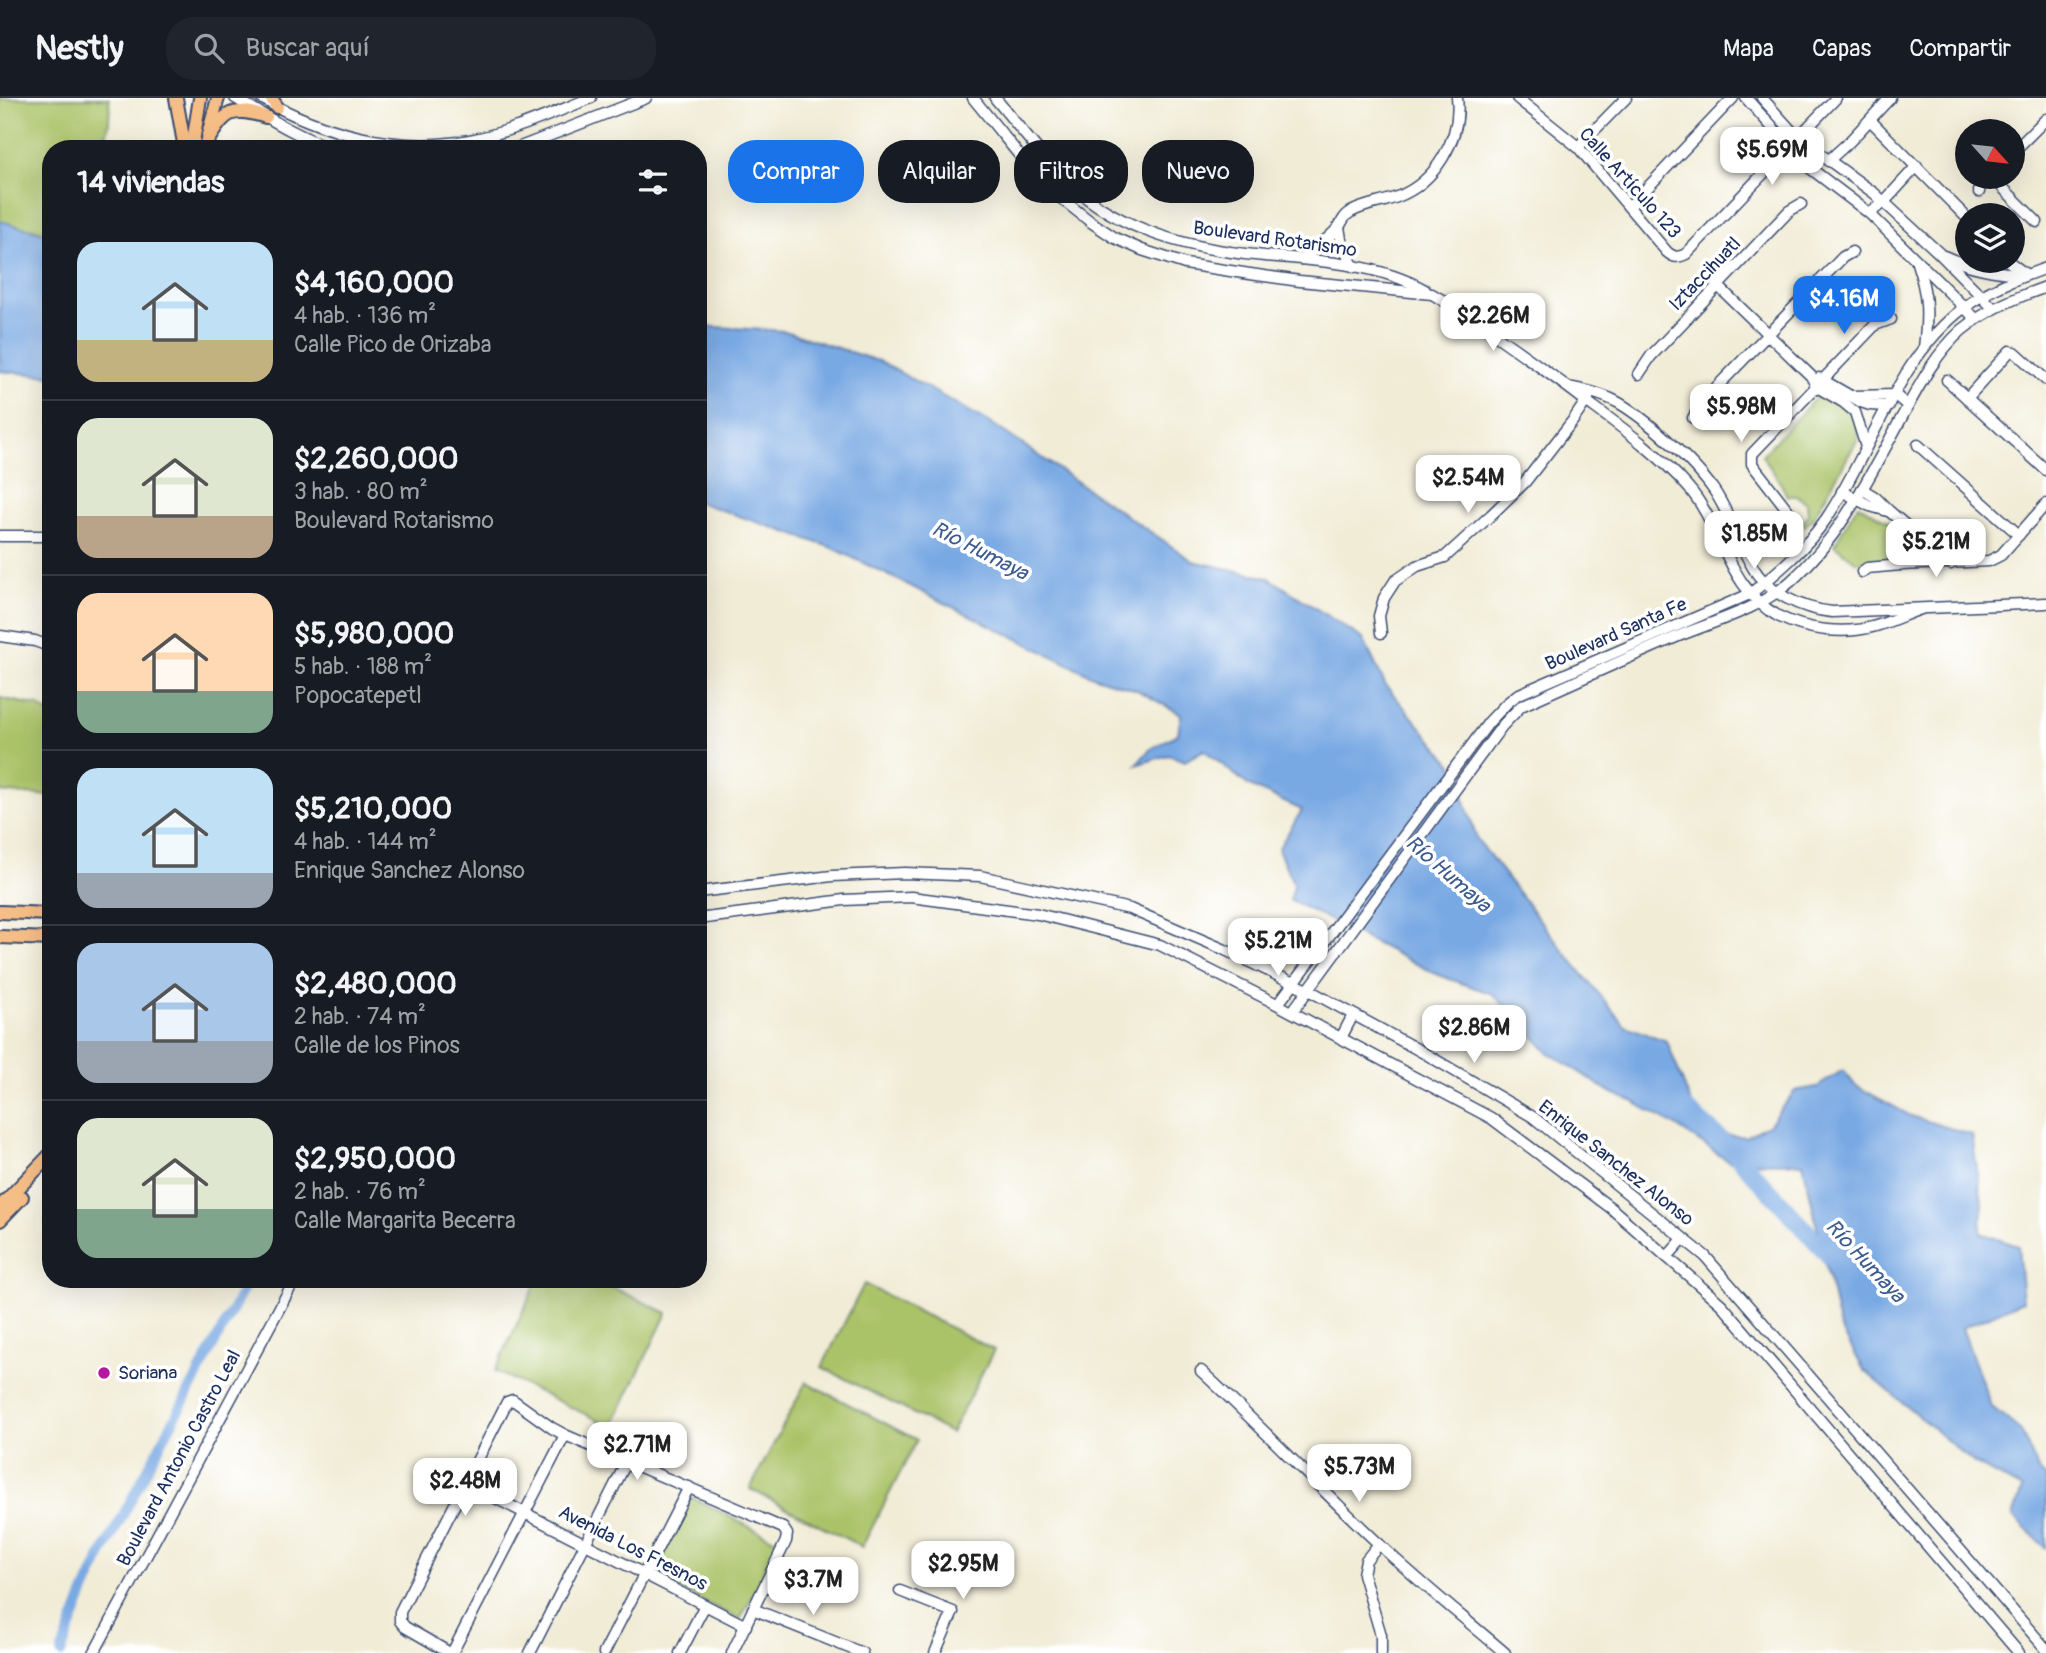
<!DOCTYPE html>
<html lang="es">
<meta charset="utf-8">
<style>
:root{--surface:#171b24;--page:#20242c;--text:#f1f3f6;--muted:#9ea1a6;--line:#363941;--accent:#1a73e8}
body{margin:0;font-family:Pangolin,sans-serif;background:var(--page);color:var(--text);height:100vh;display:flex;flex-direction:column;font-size:26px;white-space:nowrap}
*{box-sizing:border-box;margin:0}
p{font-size:23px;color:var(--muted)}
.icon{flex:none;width:38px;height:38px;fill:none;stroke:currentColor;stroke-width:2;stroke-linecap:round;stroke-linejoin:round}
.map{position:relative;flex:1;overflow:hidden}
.side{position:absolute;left:42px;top:42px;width:665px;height:1148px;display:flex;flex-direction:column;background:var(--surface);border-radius:28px;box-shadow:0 7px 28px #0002}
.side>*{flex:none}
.top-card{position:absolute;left:728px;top:42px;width:665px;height:63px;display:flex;gap:14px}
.needle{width:46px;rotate:117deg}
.controls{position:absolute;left:1955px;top:21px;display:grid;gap:14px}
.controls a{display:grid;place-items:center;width:70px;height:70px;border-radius:50%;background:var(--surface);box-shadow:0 7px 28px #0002;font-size:35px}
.price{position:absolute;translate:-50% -60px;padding:0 16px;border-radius:14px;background:#fff;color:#222;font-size:23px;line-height:46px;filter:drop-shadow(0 2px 4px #0008)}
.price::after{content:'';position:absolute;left:50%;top:42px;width:21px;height:16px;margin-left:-10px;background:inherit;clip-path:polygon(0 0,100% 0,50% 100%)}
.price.current{background:var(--accent);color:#fff}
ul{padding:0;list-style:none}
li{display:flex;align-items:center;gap:21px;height:175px;padding:0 35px}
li+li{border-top:2px solid var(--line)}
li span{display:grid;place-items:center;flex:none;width:196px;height:140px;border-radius:21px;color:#555}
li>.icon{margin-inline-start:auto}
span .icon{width:84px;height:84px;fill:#fffc;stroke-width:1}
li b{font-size:30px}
h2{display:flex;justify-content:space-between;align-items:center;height:84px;padding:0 35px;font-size:30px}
.chip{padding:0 24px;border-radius:28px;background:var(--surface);box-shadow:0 7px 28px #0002;font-size:24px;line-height:63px}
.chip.current{background:var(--accent);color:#fff}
header{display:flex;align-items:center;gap:42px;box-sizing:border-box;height:98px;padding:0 35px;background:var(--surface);border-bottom:2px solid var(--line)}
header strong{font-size:33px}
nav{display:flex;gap:38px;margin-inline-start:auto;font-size:24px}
.search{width:490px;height:63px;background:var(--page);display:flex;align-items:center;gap:18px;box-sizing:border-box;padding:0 24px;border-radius:28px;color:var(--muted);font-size:26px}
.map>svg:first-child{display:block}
</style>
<header>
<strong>Nestly</strong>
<div class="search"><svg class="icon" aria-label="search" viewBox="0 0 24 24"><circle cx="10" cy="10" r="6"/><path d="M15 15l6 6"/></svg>Buscar aquí</div>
<nav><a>Mapa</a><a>Capas</a><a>Compartir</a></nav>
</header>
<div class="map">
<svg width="2046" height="1555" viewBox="0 0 2046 1555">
<rect width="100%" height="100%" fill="#fff"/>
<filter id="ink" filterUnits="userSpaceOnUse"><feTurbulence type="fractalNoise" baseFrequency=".0143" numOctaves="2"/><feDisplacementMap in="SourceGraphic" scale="14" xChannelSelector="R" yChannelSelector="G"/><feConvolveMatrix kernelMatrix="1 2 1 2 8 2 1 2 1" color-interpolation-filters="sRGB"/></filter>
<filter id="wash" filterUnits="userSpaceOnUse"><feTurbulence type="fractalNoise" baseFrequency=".00686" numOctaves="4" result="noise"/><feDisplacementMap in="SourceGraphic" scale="28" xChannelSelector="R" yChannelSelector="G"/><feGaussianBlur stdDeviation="1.57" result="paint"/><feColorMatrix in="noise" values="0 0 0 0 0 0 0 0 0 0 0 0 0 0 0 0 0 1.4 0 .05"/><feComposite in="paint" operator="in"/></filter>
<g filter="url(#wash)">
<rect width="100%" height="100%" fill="#f1ecd6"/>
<g fill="#aac368" stroke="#627963" stroke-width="2">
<path d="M0,0h109c2,18 0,34 -7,51h-51v82l-27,-3 -24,8z"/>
<path d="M1821,294l32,20 6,25 -46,81 -8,8 -3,-3 6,-8 -1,-12 -10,-7h-10l-6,-12 -19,-29z"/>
<path d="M1858,406l44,26 29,25 -1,4 -73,3 -23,-17z"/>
<path d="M0,600l38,8 13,9v81l-51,-4z"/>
<path d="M538,1181h57l72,34 -55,114 -117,-56z"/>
<path d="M864,1186l130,66 -43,83 -129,-66z"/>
<path d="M806,1284l111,58 -55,107 -112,-58z"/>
<path d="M691,1399l89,45 -40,78 -88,-45z"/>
</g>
<g fill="#79a9e3" stroke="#4a6ca0" stroke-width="2">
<path d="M0,123l51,14v141l-51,-5z"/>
<path d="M698,228l87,5 96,31 113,63 199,136 76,17 94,61 23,47 67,79 24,74 85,110 63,77 42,15 28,73 10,18 40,5 23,-12 27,-34 22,-4 26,-17 12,15 56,31 61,19 10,68 -1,30 37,13 5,55 -61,27 29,78 30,25 18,41 7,5v71l-33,-31 9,-28 -48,-26 -110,-93 -25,-45 -36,-162 -73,-1 -56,-37 -42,-24 -22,-9 -63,-41 -54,-57 -55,-19 -148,-75 4,-15 -16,-36 24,-39 -53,-24 -45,-36 -19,11 -17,-6 -32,10 14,-16 28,-15 3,-20 -44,-24 -42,-13 -262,-129 -135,-46z"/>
</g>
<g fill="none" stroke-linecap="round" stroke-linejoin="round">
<path stroke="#79a9e3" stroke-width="10" d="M61,1555l22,-57 15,-34 151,-283"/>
<path stroke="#79a9e3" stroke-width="18" d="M1683,1009l44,38 110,119"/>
</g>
</g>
<g filter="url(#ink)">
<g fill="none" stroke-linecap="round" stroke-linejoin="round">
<g stroke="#3b4b70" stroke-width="13">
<g id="minor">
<path d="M235,0c32,19 63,39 99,51"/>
<path d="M261,0c59,34 134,55 203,43 44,-7 86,-27 127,-43"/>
<path d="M973,0l64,79 16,15 38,30 24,16 27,12 43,14 65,10 50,7 132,13 24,14c44,30 88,61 130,93 35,26 73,53 102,86 35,40 39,101 90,129 29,15 67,19 98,10 16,-5 30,-12 45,-17"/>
<path d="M995,0c22,26 42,53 66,77 52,55 131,75 204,81 51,4 115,8 160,34"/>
<path d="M1517,0l61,49 89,105c7,6 11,6 19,2l150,-156"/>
<path d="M1746,0l60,67 63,48 107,106"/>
<path d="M1762,0l36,40 76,55 65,60 54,55"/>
<path d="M1870,22l97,98"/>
<path d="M1578,49l48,-49"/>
<path d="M515,51l131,-51"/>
<path d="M2012,55l34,-34"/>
<path d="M1828,63l22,-20 40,-43"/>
<path d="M1992,79l45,45"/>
<path d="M1979,94l1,-7 9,-8"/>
<path d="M1629,109l104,-109"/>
<path d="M1869,115l14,-10 34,-37"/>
<path d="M1339,129l3,18 12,22"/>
<path d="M1944,158c26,12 52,16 80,19"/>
<path d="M1301,161c12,-9 27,-19 37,-31 5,-6 5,-12 13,-16 14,-8 31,-9 46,-15 38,-14 65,-59 60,-99"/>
<path d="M2008,163l16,12"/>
<path d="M1917,165c11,33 11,51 7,85"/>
<path d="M1718,188l93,90 6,11 26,15 12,10 11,35"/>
<path d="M1639,276l12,-18 138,-145 12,-7"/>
<path d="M1819,280l42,24 9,3 19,1"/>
<path d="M1947,282l99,90"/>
<path d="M1573,290c16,3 32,7 46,15 29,17 74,58 94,86 17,24 24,52 39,77 15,27 50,43 80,46l214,-9"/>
<path d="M1853,298l42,-1 13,11"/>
<path d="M1967,300l43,-47 5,1 31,28"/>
<path d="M1693,320l13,-20 137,-141 9,-5"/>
<path d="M1918,347l101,90"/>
<path d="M1862,391l13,8 14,14 62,53"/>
<path d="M1842,393l28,15 18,5"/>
<path d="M1790,415l-38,-49v-10l123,-129 16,-6"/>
<path d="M0,438h51"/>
<path d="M1862,474l5,-4 34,-3 88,-4 12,-6 45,-51"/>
<path d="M1381,535l-2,-17 5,-18 11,-17 22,-15 28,-9 46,-42 34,-33 49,-63 14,-21"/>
<path d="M0,538l35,5 16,6"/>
<path d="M698,794l134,-16 73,-3 75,3 150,33 93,40 91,44 110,60 109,64 172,139 341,393"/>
<path d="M698,821l146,-19 67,-3 127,17 122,31 109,55 222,118 120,90 111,97 297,348"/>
<path d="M1278,906l211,-282 17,-18 11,-9 233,-101c28,-22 56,-46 76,-75 46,-68 71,-162 139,-212 24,-18 53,-29 81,-39"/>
<path d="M1292,914l210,-286 19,-20c53,-24 106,-48 160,-71 37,-15 78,-26 109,-53 51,-45 80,-107 112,-165 17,-31 33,-63 60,-87 26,-21 53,-32 84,-43"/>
<path d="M1341,940l12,-23"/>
<path d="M1667,1159l16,-18"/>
<path d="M1201,1273c61,56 118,117 179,174 40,38 83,72 125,108"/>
<path d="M466,1385l280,143"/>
<path d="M1379,1446l-13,16 -3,14 18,61v18"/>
<path d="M900,1493l53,21 -18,41"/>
<path d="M753,1511l109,44"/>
<path d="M94,1555l201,-374"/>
<path d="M450,1555l-45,-26 -5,-6v-9l107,-210 6,-2 39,28 13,7 218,93 4,6 -1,7 -54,112"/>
<path d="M452,1555l113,-218"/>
<path d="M530,1555l97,-192"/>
<path d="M604,1555l85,-166"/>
<path d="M680,1555l25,-48"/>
</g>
</g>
<g stroke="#3b4b70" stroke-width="16">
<g id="major">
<path d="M176,0l9,51"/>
<path d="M271,0l6,9"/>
<path d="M208,37l10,-37"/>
<path d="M206,45c20,-31 23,-37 60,-26"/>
<path d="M192,51l8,-51"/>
<path d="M0,814l51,2"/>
<path d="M0,839l51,2"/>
<path d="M0,1109l51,-53"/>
<path d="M0,1122l22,-23"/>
</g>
</g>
<use href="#minor" stroke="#fff" stroke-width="10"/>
<use href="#major" stroke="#f6be87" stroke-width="12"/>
</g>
</g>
<circle fill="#b5179e" stroke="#fff" stroke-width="2.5" cx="104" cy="1275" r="7"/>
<g text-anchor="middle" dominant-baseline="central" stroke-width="7" stroke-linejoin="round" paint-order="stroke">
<g font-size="19" fill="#1b2f5e" stroke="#fff">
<text transform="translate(1630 85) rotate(48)">Calle Artículo 123</text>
<text transform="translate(1275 141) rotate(8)">Boulevard Rotarismo</text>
<text transform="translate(1705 176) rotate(-46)">Iztaccihuatl</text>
<text transform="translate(1616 536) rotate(-24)">Boulevard Santa Fe</text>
<text transform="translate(1616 1065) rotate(38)">Enrique Sanchez Alonso</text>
<text transform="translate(179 1360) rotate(-62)">Boulevard Antonio Castro Leal</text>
<text transform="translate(633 1450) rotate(27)">Avenida Los Fresnos</text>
</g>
<g font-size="19" fill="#1b2f5e" stroke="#fff" text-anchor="start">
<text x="118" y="1275">Soriana</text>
</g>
<g font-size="21" font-style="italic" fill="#3c5a8d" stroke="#fff">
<text transform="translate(980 453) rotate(27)">Río Humaya</text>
<text transform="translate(1448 776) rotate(41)">Río Humaya</text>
<text transform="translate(1865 1163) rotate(47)">Río Humaya</text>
</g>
</g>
</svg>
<div class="controls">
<a><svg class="needle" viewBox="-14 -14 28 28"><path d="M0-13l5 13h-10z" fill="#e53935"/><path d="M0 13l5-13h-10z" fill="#9ea1a6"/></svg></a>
<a><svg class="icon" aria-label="layers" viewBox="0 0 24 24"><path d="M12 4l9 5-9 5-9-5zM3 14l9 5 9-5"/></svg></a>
</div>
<b class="price" style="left:1772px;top:89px">$5.69M</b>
<b class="price current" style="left:1844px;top:238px">$4.16M</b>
<b class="price" style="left:1493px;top:255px">$2.26M</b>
<b class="price" style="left:1741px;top:346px">$5.98M</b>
<b class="price" style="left:1468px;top:417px">$2.54M</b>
<b class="price" style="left:1754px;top:473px">$1.85M</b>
<b class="price" style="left:1936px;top:481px">$5.21M</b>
<b class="price" style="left:1278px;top:880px">$5.21M</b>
<b class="price" style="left:1474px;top:967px">$2.86M</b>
<b class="price" style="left:637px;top:1384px">$2.71M</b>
<b class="price" style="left:1359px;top:1406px">$5.73M</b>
<b class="price" style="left:465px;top:1420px">$2.48M</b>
<b class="price" style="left:963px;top:1503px">$2.95M</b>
<b class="price" style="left:813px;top:1519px">$3.7M</b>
<div class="top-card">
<a class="chip current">Comprar</a>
<a class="chip">Alquilar</a>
<a class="chip">Filtros</a>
<a class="chip">Nuevo</a>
</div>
<section class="side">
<h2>14 viviendas<svg class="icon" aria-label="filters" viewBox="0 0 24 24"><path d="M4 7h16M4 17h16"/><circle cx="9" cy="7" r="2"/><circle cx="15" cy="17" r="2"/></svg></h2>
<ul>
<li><span style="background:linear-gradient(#bfe0f5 70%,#c2b280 0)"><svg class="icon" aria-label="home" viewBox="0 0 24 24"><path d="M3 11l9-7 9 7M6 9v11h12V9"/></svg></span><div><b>$4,160,000</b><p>4 hab. · 136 m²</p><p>Calle Pico de Orizaba</p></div></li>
<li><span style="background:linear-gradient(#dfe7d0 70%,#b9a48a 0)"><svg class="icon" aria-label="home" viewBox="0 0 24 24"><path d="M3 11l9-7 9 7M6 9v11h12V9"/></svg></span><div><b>$2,260,000</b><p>3 hab. · 80 m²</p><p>Boulevard Rotarismo</p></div></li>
<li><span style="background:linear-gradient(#ffd9b3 70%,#7fa58c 0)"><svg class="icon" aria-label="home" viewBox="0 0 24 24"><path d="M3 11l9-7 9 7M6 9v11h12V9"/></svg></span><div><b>$5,980,000</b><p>5 hab. · 188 m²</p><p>Popocatepetl</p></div></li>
<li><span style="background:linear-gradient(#bfe0f5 75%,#9aa5b1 0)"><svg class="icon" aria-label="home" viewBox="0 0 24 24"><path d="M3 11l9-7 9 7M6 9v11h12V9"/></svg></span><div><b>$5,210,000</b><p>4 hab. · 144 m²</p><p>Enrique Sanchez Alonso</p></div></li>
<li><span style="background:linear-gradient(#a9c7e8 70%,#9aa5b1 0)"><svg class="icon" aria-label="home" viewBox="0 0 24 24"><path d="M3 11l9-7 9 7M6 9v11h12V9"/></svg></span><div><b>$2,480,000</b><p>2 hab. · 74 m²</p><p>Calle de los Pinos</p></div></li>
<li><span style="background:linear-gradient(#dfe7d0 65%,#7fa58c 0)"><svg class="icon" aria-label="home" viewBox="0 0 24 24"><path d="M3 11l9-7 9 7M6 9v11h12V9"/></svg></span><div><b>$2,950,000</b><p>2 hab. · 76 m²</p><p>Calle Margarita Becerra</p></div></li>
</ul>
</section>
</div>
